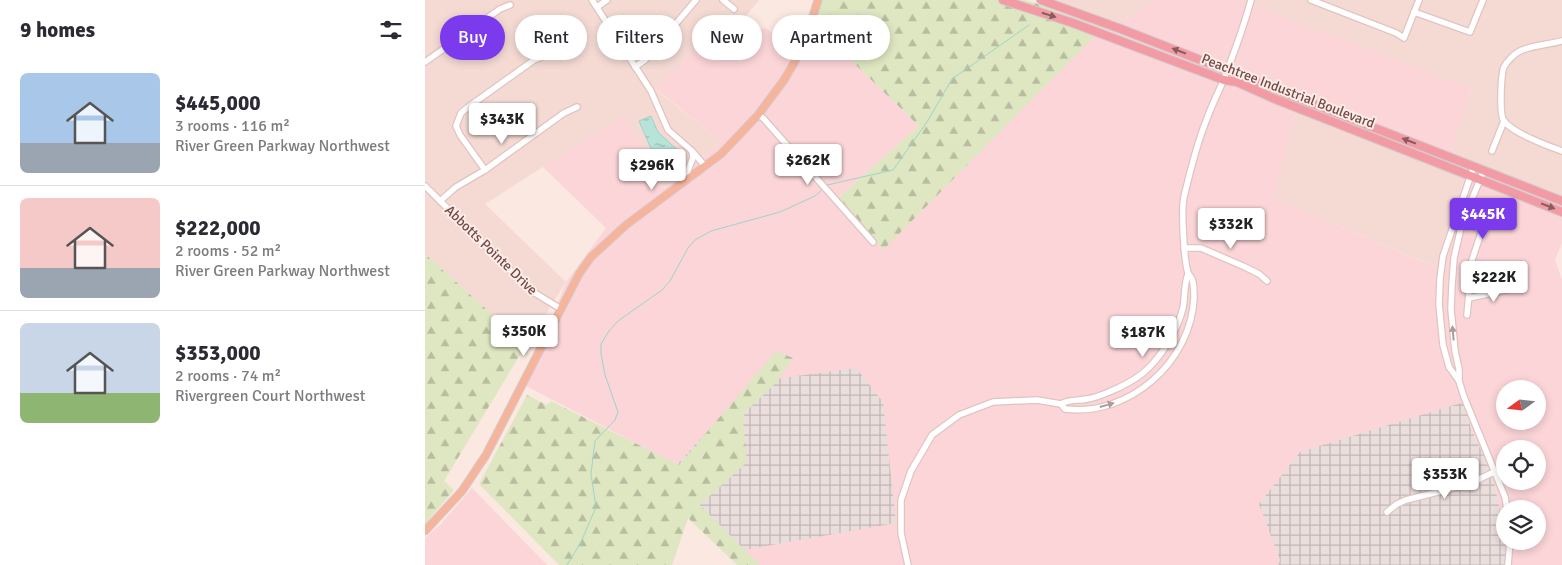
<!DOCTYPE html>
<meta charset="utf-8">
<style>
:root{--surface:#fff;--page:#f2f2f3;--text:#2b2b33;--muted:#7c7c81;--line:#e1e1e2;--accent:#7c3aed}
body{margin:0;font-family:Signika,sans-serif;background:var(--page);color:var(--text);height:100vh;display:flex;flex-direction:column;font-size:19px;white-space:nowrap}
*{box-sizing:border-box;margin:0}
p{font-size:16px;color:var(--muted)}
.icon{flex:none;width:28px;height:28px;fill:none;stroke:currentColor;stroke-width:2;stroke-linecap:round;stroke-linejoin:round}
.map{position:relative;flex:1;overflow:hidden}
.side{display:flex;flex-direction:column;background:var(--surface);width:425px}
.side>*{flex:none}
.top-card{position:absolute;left:15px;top:15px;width:475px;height:45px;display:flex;gap:10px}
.needle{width:32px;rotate:255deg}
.buttons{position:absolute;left:1071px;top:380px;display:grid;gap:10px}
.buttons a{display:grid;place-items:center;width:50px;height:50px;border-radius:50%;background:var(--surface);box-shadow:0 2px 8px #0003;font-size:25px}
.price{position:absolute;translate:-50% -42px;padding:0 11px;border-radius:5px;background:#fff;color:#222;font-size:16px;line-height:32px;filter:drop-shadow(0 1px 2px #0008)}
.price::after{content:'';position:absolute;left:50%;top:30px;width:15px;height:11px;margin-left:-8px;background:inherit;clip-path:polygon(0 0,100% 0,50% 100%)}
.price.on{background:var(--accent);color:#fff}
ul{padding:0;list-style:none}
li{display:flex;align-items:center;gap:15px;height:125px;padding:0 20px}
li+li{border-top:1px solid var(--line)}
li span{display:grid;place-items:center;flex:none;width:140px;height:100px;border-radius:8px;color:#555}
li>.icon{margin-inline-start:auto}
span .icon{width:60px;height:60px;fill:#fffc;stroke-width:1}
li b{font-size:21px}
h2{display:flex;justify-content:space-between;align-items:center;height:60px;padding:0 20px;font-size:21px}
.tag{padding:0 18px;border-radius:22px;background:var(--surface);box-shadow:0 2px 8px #0003;font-size:18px;line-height:45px}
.tag.on{background:var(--accent);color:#fff}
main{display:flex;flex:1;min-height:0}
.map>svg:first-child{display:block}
</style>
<main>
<section class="side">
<h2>9 homes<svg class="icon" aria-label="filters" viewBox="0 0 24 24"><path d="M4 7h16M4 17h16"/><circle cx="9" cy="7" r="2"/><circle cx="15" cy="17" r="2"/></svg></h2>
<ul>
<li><span style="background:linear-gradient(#a9c7e8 70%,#9aa5b1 0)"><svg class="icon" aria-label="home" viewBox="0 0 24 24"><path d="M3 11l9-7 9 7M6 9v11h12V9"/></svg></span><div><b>$445,000</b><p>3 rooms · 116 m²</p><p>River Green Parkway Northwest</p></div></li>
<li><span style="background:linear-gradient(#f6c9c9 70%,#9aa5b1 0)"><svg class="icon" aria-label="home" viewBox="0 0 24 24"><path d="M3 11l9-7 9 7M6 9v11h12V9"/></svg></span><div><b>$222,000</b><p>2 rooms · 52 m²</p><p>River Green Parkway Northwest</p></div></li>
<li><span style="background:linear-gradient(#c9d6e8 70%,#8fb573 0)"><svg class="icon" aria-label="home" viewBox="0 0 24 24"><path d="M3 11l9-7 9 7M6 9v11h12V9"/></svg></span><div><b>$353,000</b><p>2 rooms · 74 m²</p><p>Rivergreen Court Northwest</p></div></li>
</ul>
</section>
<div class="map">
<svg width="1137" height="565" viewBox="0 0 1137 565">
<defs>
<pattern id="industrial-grid" width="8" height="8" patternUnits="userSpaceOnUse" patternTransform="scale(1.25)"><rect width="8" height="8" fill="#eadedc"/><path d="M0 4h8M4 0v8" fill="none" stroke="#c2b6b4"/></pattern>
<pattern id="forest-firs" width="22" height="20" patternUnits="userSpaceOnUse" patternTransform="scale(1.25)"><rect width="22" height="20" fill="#dee7c1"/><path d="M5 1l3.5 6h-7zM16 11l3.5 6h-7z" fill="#b8bd9f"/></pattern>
<pattern id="water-ripples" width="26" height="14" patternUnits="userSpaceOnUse" patternTransform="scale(1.25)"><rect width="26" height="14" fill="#b7e3d9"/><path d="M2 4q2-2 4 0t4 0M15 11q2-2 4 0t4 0" fill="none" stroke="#99bab2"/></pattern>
</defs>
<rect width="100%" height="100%" fill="#fbe8e1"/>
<g fill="#f4dad3">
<path d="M0,0h334l-31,38 -73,51 66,53 -58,46 -39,-73 -139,89 81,78 -40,63 -101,-91z"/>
<path d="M624,0h109l-59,32 -52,-25z"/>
<path d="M816,0h321v201l-88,-27 -10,-5 -1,14 -27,84 -162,-69 25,-96 149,58 24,-71z"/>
</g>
<g fill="#fbd5d8" fill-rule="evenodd">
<path d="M733,0h83l231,89 -24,71 -149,-58 -25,96 161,69 28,-84v-14l11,5 88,27v42l-7,17 7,20v285h-57l3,-9 -2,-15h31v-32h-32v29l-12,-63 -22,-46 -7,-27 -184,159 -2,4h-526l-14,-14 14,-169 -74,83 -152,-79 40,-104 40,-54 -63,-61 81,-52 40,73 57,-46 -66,-54 59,-58 14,8 37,-10 34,22 30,-11 90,87 -81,72 261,-166zM1080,389h32v32h-32zM1080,449h32v32h-32z"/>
<path d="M47,488l75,77h-122v-27l16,-14z"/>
</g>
<g fill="url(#industrial-grid)">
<path d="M431,368l27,34 13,121 -158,28 -72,-74 86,-95z"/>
<path d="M1039,402l7,27 22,46 15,81 -3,9h-227l2,-5 -21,-56 41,-52z"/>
</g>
<g fill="url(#forest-firs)">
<path d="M396,0h204l22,7 52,25 -216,218 -45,-52 81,-72 -90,-87 -30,11z"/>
<path d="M0,254l101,91 -82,136 10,9 -29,34z"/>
<path d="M351,351l17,7 -17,25 -31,29 -2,9 4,41 -47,43 60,60h-23l-49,-47 -16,47h-113l-80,-81 48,-89 20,10 4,-4 128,64z"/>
</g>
<path fill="url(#water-ripples)" stroke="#9ed4c9" d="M226,116l7,16 27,25 -23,17 -23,-53z"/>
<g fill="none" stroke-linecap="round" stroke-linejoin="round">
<g stroke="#9ed4c9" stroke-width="1">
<path d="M402,185l66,-15 34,-48 25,-43 77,-54"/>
<path d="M142,565l14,-23 15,-35 -5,-33 4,-33 20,-21 3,-8 -13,-37 -4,-21v-10l8,-13 9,-10 44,-31 8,-9 18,-33 7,-8 16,-9 69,-19 35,-16 6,-5"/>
</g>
<g stroke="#e0c4c1" stroke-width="8">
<g id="minor">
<path d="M167,0l59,91 17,39 24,21 13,15"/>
<path d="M298,0l11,9"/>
<path d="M886,0l85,33 8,5 15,-38"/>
<path d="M172,7l10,-7"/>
<path d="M989,12l56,20 13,-32"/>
<path d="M1137,41c-11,3 -33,5 -42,10 -6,3 -13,10 -16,16 -3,7 -5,48 0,54 9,12 44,25 58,30"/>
<path d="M0,62l75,-53 10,-4"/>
<path d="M210,67l10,-7 51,-60"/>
<path d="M333,115l5,3 110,124"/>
<path d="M1067,151l12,-30"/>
<path d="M60,170l-25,-35 -4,-9 5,-13 10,-8 63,-45 13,-5"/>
<path d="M1059,170l-22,53 -8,35 -2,27 -1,24 4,42 4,18v12l5,16 41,100 2,12"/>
<path d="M259,180l9,-22 -1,-7"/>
<path d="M0,186l105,104 31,19"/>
<path d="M15,201l16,-14 29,-17 79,-57 13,-6"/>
<path d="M1033,221l24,9 6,-19 21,4"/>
<path d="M759,248h17l44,19 14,7 8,7"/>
<path d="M1066,275l21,-5"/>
<path d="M1045,278l21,-3 5,17"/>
<path d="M1044,298l46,-10"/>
<path d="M1042,315l5,-55 10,-30"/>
<path d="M1034,381l-10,-14 -6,-22 -4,-41 1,-25 3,-23 31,-90"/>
<path d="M636,404l4,5c64,8 126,-47 129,-111 0,-5 0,-14 -2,-19 -1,-2 -3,-4 -4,-6 -4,-13 -7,-63 -4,-76 6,-25 12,-51 22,-76 5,-14 12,-28 18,-42 10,-26 20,-53 27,-79"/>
<path d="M962,512l10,-8 9,-4 63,-16 25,-12"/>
<path d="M483,565l-7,-32v-33l10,-29 21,-36 27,-20 34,-13 44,-2 24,4c7,-5 18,-3 26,-5 7,-1 15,-4 22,-7 12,-5 24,-11 34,-19 18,-15 34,-42 40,-65 2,-11 1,-24 5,-34"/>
<path d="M1083,565l2,-24"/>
</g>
</g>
<g stroke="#d4c9c9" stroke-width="9">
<path id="major" d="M0,531l37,-40 24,-36 75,-146 18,-35 12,-17 35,-32 95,-71 37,-39 26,-35 10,-17 12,-25 12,-38"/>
</g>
<g stroke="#d4c9c9" stroke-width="10">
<g id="highway">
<path d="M578,0l70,23 151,57 13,2 38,17 287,113"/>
<path d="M616,0l80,29 441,172"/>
</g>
</g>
<use href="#minor" stroke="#fff" stroke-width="5.5"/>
<use href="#major" stroke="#f7b49c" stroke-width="7"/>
<use href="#highway" stroke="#f29ba4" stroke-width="8"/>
</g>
<defs><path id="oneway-solid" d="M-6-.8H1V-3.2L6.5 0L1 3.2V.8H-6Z" transform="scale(1.25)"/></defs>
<g fill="#8a5a5c">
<use href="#oneway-solid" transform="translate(624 15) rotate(18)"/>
<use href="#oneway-solid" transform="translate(754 51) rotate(-159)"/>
<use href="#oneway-solid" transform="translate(984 141) rotate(-159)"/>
<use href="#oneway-solid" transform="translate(1123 206) rotate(21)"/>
</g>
<g fill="#b09b9b">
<use href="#oneway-solid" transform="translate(1028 333) rotate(-95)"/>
<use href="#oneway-solid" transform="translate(682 405) rotate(-16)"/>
</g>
<g text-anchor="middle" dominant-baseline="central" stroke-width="4" stroke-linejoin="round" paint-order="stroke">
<g font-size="14" fill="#704a4a" stroke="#feede7">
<text transform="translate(863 91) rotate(21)">Peachtree Industrial Boulevard</text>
<text transform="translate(66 250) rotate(44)">Abbotts Pointe Drive</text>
</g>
</g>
</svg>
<div class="buttons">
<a><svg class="needle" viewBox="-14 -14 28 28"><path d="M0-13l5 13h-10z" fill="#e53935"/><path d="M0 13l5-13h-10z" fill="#7c7c81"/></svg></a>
<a><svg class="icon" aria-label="locate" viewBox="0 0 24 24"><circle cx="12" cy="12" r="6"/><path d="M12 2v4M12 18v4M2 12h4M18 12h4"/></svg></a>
<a><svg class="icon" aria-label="layers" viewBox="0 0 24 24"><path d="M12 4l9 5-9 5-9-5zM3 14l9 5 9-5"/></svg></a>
</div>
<b class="price" style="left:77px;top:145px">$343K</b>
<b class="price" style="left:383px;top:186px">$262K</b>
<b class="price" style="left:227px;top:191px">$296K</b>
<b class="price on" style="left:1058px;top:240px">$445K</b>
<b class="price" style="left:806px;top:250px">$332K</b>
<b class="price" style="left:1069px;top:303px">$222K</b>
<b class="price" style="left:99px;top:357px">$350K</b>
<b class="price" style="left:718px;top:358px">$187K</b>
<b class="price" style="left:1020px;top:500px">$353K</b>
<div class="top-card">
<a class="tag on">Buy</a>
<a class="tag">Rent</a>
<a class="tag">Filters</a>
<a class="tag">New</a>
<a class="tag">Apartment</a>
</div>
</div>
</main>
